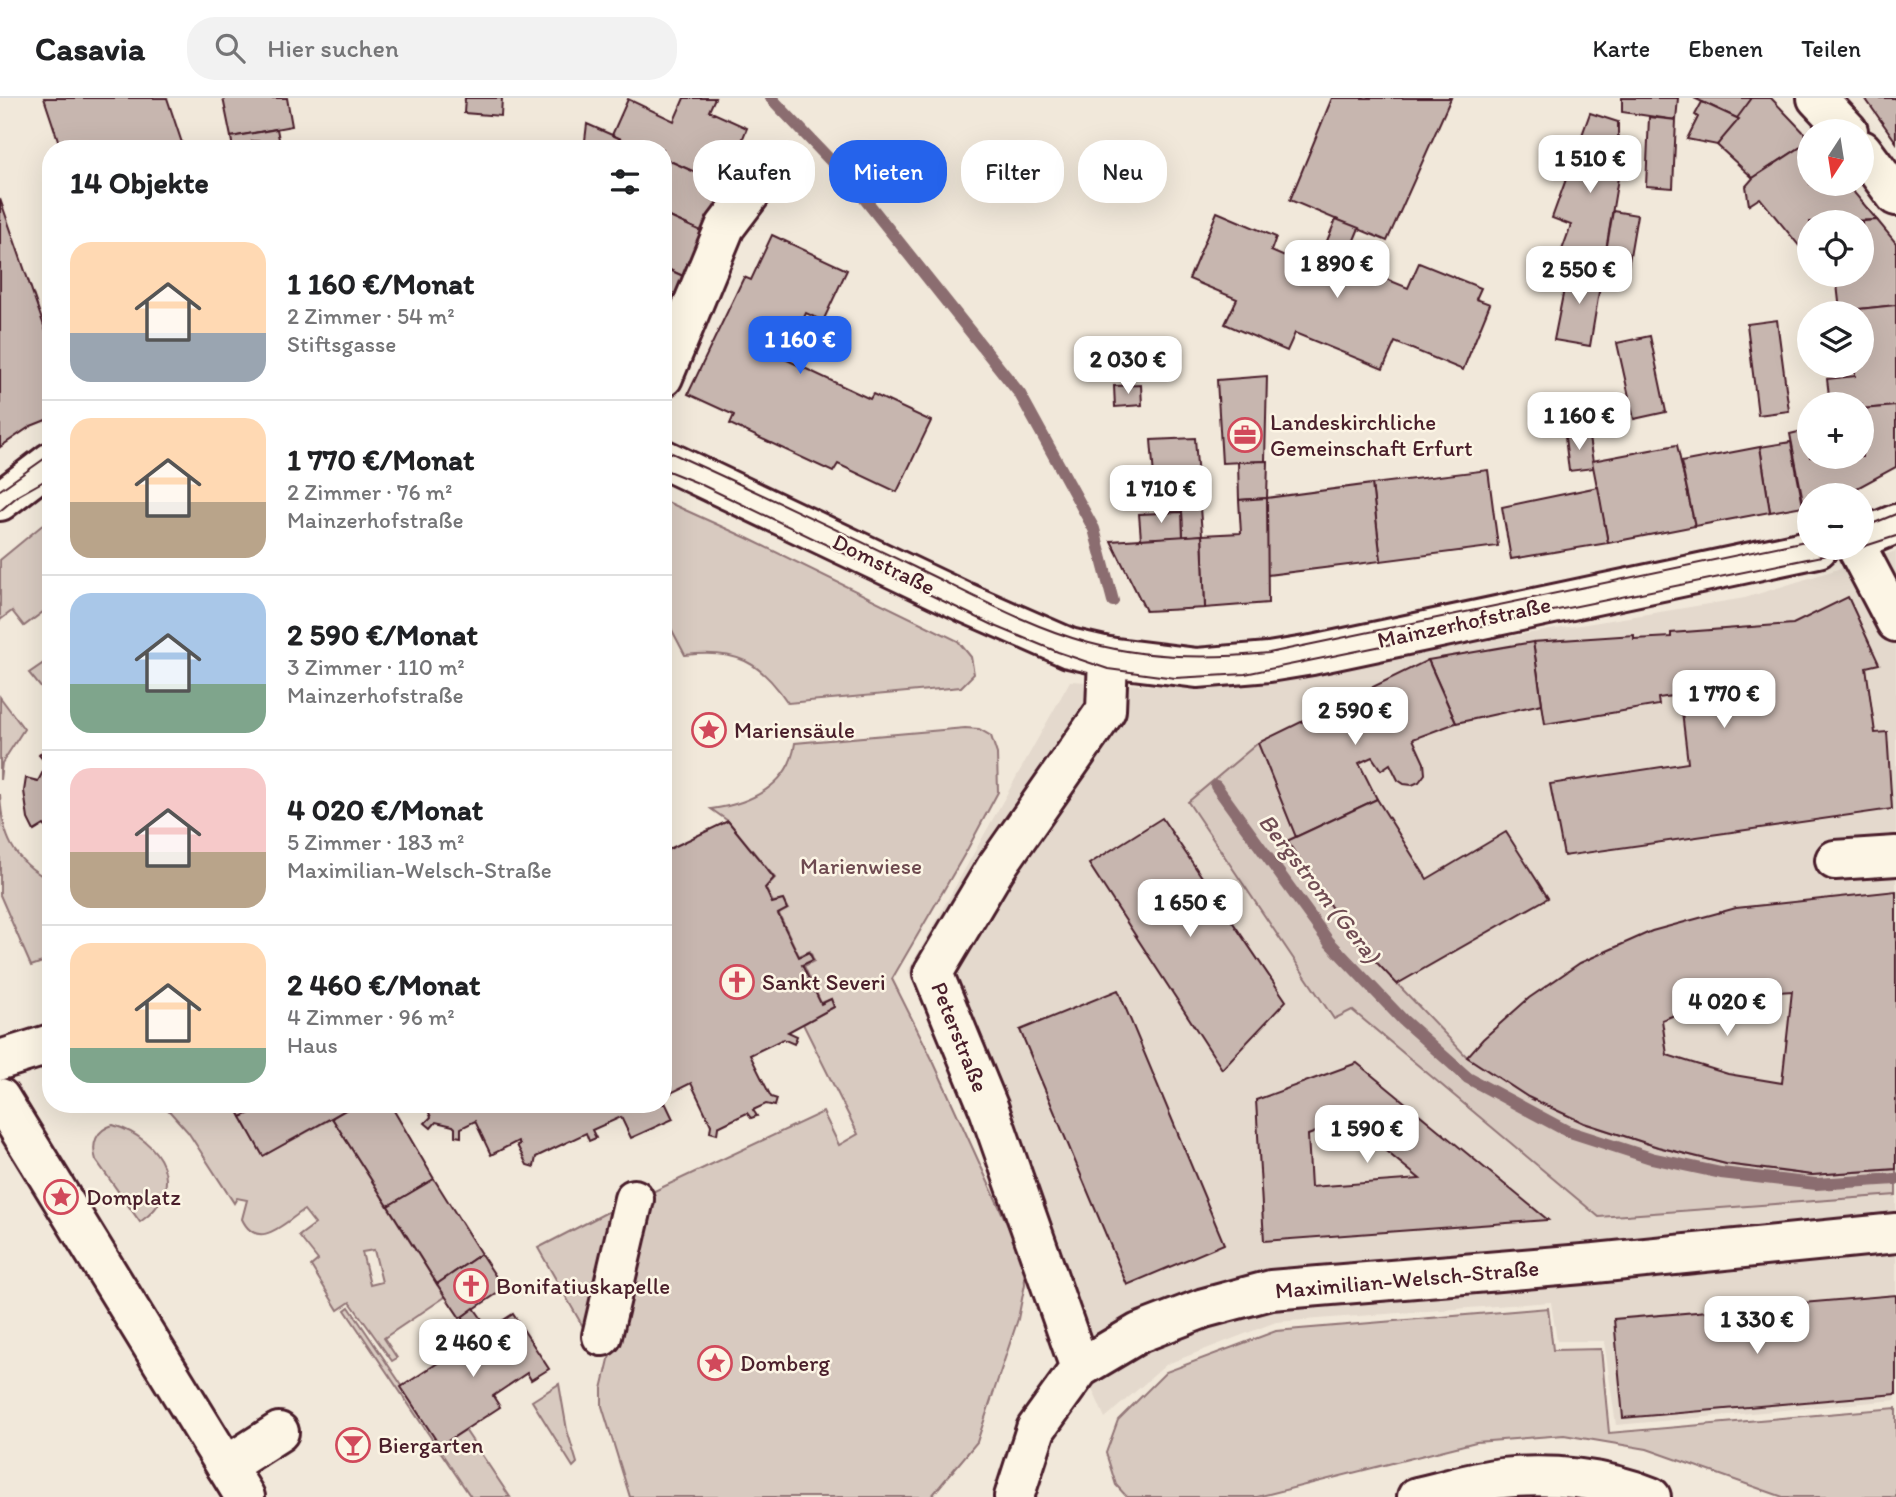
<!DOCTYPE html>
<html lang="de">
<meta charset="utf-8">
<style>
:root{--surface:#fff;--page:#f2f2f2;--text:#202124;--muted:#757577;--line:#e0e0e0;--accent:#2563eb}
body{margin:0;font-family:Itim,sans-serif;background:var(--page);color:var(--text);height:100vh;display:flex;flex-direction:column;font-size:26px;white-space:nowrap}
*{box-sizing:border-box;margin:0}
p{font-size:23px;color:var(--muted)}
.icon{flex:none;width:38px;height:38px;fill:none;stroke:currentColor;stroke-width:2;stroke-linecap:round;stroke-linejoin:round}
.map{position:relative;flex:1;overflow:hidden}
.details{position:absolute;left:42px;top:42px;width:630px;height:973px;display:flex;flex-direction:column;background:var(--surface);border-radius:28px;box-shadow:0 7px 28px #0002}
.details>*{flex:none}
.guide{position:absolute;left:693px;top:42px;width:665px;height:63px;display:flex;gap:14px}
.needle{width:46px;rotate:192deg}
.tools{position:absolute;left:1797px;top:21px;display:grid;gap:14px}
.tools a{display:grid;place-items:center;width:77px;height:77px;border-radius:50%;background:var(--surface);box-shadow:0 7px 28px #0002;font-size:35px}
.price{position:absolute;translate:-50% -60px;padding:0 16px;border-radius:14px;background:#fff;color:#222;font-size:23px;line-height:46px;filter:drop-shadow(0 2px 4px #0008)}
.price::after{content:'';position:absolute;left:50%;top:42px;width:21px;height:16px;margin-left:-10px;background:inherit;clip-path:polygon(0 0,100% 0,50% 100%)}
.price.selected{background:var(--accent);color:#fff}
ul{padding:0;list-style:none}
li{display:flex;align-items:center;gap:21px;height:175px;padding:0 28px}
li+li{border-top:2px solid var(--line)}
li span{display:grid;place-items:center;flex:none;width:196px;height:140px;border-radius:21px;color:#555}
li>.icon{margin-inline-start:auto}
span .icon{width:84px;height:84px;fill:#fffc;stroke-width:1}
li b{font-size:30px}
h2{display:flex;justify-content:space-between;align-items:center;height:84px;padding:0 28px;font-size:30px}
.tag{padding:0 24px;border-radius:28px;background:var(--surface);box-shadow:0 7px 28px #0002;font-size:24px;line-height:63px}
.tag.selected{background:var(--accent);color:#fff}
header{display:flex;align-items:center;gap:42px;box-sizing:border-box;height:98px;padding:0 35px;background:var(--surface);border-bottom:2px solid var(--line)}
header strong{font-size:33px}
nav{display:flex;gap:38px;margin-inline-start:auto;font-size:24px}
.search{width:490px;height:63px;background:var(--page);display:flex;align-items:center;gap:18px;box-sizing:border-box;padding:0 24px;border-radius:28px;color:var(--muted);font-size:26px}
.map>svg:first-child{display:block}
</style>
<header>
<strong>Casavia</strong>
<div class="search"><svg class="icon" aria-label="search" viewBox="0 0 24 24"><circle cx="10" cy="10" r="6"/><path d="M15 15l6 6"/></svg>Hier suchen</div>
<nav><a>Karte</a><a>Ebenen</a><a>Teilen</a></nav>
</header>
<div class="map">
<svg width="1896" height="1399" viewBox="0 0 1896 1399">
<rect width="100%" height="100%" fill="#f1e8da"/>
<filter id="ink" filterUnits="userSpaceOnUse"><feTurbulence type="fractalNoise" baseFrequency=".0143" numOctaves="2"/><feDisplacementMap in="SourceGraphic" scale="14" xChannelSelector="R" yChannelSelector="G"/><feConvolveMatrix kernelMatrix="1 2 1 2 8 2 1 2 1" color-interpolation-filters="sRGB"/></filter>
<g filter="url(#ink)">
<path fill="#e4d9cd" d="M1896,453v849l-280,25 -12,-84h-47l-6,-39 -275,20 -109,42 -62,54 -197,-447 162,-290 127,7 548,-90z"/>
<g fill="#d8cac0" stroke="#917476" stroke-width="2" fill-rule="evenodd">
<path d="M663,402l84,38 211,103 13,16 3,17 -13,13 -173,16c-28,-42 -52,-54 -103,-48l-22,-42z"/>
<path d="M51,420v88l-27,20 -12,-15 -12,9v-60z"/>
<path d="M51,560v42l-22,-27z"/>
<path d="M0,599l24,32 -22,34 -2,17z"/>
<path d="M965,630l14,1 12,7 6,18 1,38 -31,58 -75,129 41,82 90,198 2,25 -7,35 -41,123 -46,55h-301l-28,-91v-17l46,-195 175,-82 16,33 19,-11 -55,-110 31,-17 -3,-8 -10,4 -17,-37 10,-5 -4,-10 -11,5 -20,-42 9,-5 -5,-9 -10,2 -8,-14 10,-10 -47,-57 -17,-12c39,-5 79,-24 84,-66z"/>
<path d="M1258,645l38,94 -9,4 60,90 120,126 117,66 74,24 68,17 86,11 84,-6v26l-297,22 -247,-207 -18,9 -146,-217z"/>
<path d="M0,696c2,42 12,66 51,87v78l-20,7 -31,-71z"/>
<path d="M163,1006h71l29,52 69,-38 113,179 -61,41 13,20 -5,3 -42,-59 -12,8 -27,-44 7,-6 -19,-24 16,-12 -11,-14c-18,11 -46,43 -62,9l5,-19 -10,-2 -3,5 -46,-71zM374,1152l8,32 -12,3 -8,-33z"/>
<path d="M113,1027c48,14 77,63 27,97l-44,-62c-5,-16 0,-30 17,-35z"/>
<path d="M623,1106l-37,128 -48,-84z"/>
<path d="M349,1209l91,135h7l18,-12 45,67h-39l-126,-187z"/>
<path d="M1548,1210l5,42 48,-1 8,84 287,-25v89h-113l-136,-48 -83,-14 -88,7 -219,55h-130l-11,-12 -10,-32 12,-33 48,-48 110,-41z"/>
<path d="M559,1286l8,46 10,33 -4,4 -41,-66z"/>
</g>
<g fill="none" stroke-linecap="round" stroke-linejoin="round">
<g stroke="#8b6d6f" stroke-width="12">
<path d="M771,0l81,85 168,211 74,135 19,72"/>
<path d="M1216,688l113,156 74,78 65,58 99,53 84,27 70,15 95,11 80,-5"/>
</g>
</g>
<g fill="#c7b6af" stroke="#4a1f2b" stroke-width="2" fill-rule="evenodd">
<path d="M44,0h123l17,51h-123z"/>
<path d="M223,0h64l5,28 -61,11z"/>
<path d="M465,0h37l-1,18 -37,-3z"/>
<path d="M684,0h31l-6,13 38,17 -23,57 -61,-27v-9h-20l-31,-14 16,-36 46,22z"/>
<path d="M1332,0h119l-64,143 -97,-41z"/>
<path d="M1622,0h56l-2,22 -54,-8z"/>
<path d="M1694,0h58l-13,21z"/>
<path d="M1752,0h19l39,41v2l-57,37 -36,-33z"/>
<path d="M1865,0h31v44z"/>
<path d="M1702,4l37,17 -22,26 -30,-6 11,-22 -3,-2z"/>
<path d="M1590,15l28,9v56l-16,96 -44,-13 13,-36 -19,-7z"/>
<path d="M1649,19l27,3 -3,68 -27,-2z"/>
<path d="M587,26l25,11 31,14h-59z"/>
<path d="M277,31l3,15 -28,-3 1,8h-20l-2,-12z"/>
<path d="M252,43l28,3 38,5h-65z"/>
<path d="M1810,43v43h37l30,36 -67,2v18l-10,7 -40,-49 -11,7 -3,-19 7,-8z"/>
<path d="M663,60l61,27 -21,47 -40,-18z"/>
<path d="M0,101l51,147v72l-20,8 -31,21z"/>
<path d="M1613,113l24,4 -11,64 -24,-5z"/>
<path d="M1217,114l59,25 -5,14 42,18 7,-17 88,36 11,-25 62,25 -5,11 14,5 -27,66 -68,-28 -12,27 -88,-36 -8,18 -62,-27 12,-25 -48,-20z"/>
<path d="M663,116l40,18 -20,44 -20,-9z"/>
<path d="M1336,121l23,9 -14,34 -23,-9z"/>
<path d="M1877,122l19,23v62l-56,6 -4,-36h26v-53h-9z"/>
<path d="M772,137l75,35 -24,51 -17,-8 -21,46 85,40 3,-5 58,27 -34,71 -59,-28 -5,8 -103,-48 4,-9 -46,-21 56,-117 7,3z"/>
<path d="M1569,166l33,10 -12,72 -36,-6z"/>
<path d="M663,169l20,9 -20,47z"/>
<path d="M1896,207v101l-34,3v-5h-32l-3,-25 28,-3v-10h7v-53h-21l-1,-2z"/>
<path d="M1777,222l12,91 -31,4 -11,-91z"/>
<path d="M1650,238l16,76 -32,7 -17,-76z"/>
<path d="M1267,278l-2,85 -43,2 -5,-83z"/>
<path d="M1141,287l1,20 -27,2 -1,-21z"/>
<path d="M1896,308v61l-48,26 -38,2v5l-7,1 -13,-67 20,-5v28h52v-48z"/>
<path d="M1588,334l6,36 -25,3 -4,-34z"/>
<path d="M1195,340l7,97 -19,2 -1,-25 -25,1 -6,-73z"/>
<path d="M1791,344l12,64 -33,6 -10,-65z"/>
<path d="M1677,347l18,81 -87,17 -16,-82z"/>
<path d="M1760,349l10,65 -75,14 -14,-64z"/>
<path d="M1268,363l-1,37 -28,2 -1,-38z"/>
<path d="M1488,372l10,76 -117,15 -9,-77z"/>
<path d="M1372,386l9,77 -114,14v-77z"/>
<path d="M1598,389l10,56 -97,16 -9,-52z"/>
<path d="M1267,400l1,105 -63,5 -3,-73 39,-2 -2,-33z"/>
<path d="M1182,414l1,25 -42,2 -2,-25z"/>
<path d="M1202,437l3,73 -59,3 -35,-70z"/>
<path d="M1848,499l31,67 -13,3 9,66 12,-1 5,77 -328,47 -14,-72 138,-21 -8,-68 -22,3 1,7 -114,19 -12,-82 101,-7v4l19,-1 18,-1v-4l122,-9z"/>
<path d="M1533,544l9,62 -86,19 -28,-63z"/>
<path d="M1428,562l28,63 -43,16 11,24 1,11 -6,8 -7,3 -8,-1 -6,-4 -8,-16 -9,6 -9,-13 -13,6 18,36 -81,38 -38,-94z"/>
<path d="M48,648l3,3v84l-7,-8 -10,6 -6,-12 -4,-28 2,-13 12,3 9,-17 -8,-9z"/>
<path d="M1377,701l50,80 79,-47 42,66 -151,86 -50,-53 -60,-90z"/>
<path d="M1162,720l124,183 -64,68 -133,-205z"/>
<path d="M728,723l46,57 -9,10 7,15 11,-3 4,9 -9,5 21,43 10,-5 4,8 -11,5 19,39 10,-5 3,8 -46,25 9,4 -3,8 -11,-5 -33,16 21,42 6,2 -2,7 -9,-2 -13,6 4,6 -6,2 -4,-5 -29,14 -1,7 -7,-2 1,-7 -20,-42 -28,14v-245z"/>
<path d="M1896,793v278l-84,6 -86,-11 -68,-17 -74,-24 -56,-26 -61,-40 16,-18 46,-41 51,-35 72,-32 84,-23zM1792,893l-10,92 -54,-9 -61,-19 -5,-35 61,-24z"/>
<path d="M1118,892l106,254 -97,41 -107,-255z"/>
<path d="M1357,965l191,157 -284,21 -8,-141zM1348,1022l72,59 -109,8 -3,-52z"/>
<path d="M663,1000l10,21 -42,19 -10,-21 -29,13 4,8 -7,3 -3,-8 -46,22 -4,2 -2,10 -7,-2 -10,-20 3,-1 -2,-3 -27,14 -16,-34 -14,7v9l-6,-1v-8l-2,-2 -17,-4 -5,6 -6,-5 6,-6 -6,-13h238z"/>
<path d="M234,1006h14l5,8 -12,5z"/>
<path d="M271,1006h85l-93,52 -22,-39z"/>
<path d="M356,1006h34l44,75 -46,27 -56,-88z"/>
<path d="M434,1081l47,75 -44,30 -49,-78z"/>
<path d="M481,1156l23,35 -44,29 -23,-34z"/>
<path d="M1896,1197v99l-273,24 -9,-99z"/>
<path d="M474,1210l15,21 -13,9 -14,-21z"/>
<path d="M513,1216l36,55 -18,11 -4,-7 -34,23 7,11 -60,39 -39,-59z"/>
</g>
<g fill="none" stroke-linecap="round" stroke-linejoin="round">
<g stroke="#4a1f2b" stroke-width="44">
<g id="street">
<path d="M1817,0l31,33"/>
<path d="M1862,52l34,46"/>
<path d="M663,279l62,-150 25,-33"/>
<path d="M663,361l301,143 105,46 39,9 89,11 72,-6 43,-7 506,-107"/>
<path d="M0,403l51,-39"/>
<path d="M1862,440l34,-14"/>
<path d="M1857,450l39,74"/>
<path d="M1835,762l61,-4"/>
<path d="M0,962l51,-16"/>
<path d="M0,1000l245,399"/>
<path d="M602,1238l32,-137"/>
<path d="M1080,1270l-91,-259 -56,-136 62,-104 111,-159 2,-53"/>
<path d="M226,1368l53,-34"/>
<path d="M1014,1399l22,-68 44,-61 59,-35 65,-25 67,-18 324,-27 301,-30"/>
<path d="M1417,1399c28,-6 57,-16 85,-19 48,-5 104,0 149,19"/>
</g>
</g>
<use href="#street" stroke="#fcf5e5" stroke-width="38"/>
<g stroke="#4a1f2b" stroke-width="2">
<path d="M663,351c84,38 168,78 251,118 57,27 113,59 175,76 59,16 120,16 180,10l541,-113"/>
<path d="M663,371l35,14 297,143 63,26 50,17 67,9 70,-4 616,-126"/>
<path d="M0,392l51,-36"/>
<path d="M0,413l19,-16 32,-18"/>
<path d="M1862,430l34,-14"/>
<path d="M1862,449l34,-11"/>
</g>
</g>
</g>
<defs>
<g id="office-ring" transform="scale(1.75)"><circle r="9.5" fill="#fcf5e5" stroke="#d1495b" stroke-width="1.5"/><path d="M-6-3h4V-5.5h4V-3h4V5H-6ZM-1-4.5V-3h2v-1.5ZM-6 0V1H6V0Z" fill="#d1495b"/></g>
<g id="sight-ring" transform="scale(1.75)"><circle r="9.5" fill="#fcf5e5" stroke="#d1495b" stroke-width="1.5"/><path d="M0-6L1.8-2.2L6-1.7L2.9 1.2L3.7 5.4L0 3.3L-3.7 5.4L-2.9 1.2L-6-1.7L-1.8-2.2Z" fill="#d1495b"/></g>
<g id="church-ring" transform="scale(1.75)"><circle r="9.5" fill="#fcf5e5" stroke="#d1495b" stroke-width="1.5"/><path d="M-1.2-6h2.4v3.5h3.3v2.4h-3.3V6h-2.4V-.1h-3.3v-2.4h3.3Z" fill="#d1495b"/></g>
<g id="bar-ring" transform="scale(1.75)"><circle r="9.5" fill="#fcf5e5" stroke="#d1495b" stroke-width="1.5"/><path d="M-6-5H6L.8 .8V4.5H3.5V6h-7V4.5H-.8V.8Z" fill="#d1495b"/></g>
</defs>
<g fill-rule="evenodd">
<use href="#office-ring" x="1245" y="337"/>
<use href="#sight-ring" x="709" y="632"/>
<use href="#church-ring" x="737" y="884"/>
<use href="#sight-ring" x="61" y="1099"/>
<use href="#church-ring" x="471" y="1188"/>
<use href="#sight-ring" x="715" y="1265"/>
<use href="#bar-ring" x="353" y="1347"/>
</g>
<g text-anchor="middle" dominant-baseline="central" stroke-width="5" stroke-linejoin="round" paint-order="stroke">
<g font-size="23" fill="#4a1f2b" stroke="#fcf5e5" text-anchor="start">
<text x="1270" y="324">Landeskirchliche<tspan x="1270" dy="26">Gemeinschaft Erfurt</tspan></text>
<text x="734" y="632">Mariensäule</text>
<text x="762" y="884">Sankt Severi</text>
<text x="86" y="1099">Domplatz</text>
<text x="496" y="1188">Bonifatiuskapelle</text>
<text x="740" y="1265">Domberg</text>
<text x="378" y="1347">Biergarten</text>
</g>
<g font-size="23" fill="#4a1f2b" stroke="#fcf5e5">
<text transform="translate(884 466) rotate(26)">Domstraße</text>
<text transform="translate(1464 524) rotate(-12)">Mainzerhofstraße</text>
<text transform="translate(960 939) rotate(68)">Peterstraße</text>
<text transform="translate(1407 1181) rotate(-5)">Maximilian-Welsch-Straße</text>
</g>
<g font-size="23" fill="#6e4a50" stroke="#fcf5e5">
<text x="861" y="768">Marienwiese</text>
</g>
<g font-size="24" font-style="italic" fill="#704c53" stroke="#fcf5e5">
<text transform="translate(1320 790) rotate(52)">Bergstrom (Gera)</text>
</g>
</g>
</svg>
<div class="tools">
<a><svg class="needle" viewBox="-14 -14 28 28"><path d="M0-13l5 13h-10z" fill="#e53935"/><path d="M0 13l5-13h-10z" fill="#757577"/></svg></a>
<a><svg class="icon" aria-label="locate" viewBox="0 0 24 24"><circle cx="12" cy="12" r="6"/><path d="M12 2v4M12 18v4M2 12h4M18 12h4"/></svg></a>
<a><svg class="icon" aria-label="layers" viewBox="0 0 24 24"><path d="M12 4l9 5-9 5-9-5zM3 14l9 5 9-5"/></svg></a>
<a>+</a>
<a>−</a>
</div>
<b class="price" style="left:1590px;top:97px">1 510 €</b>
<b class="price" style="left:1337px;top:202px">1 890 €</b>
<b class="price" style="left:1579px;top:208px">2 550 €</b>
<b class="price selected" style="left:800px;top:278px">1 160 €</b>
<b class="price" style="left:1128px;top:298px">2 030 €</b>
<b class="price" style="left:1579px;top:354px">1 160 €</b>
<b class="price" style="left:1161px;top:427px">1 710 €</b>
<b class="price" style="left:1724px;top:632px">1 770 €</b>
<b class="price" style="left:1355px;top:649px">2 590 €</b>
<b class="price" style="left:1190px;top:841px">1 650 €</b>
<b class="price" style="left:1727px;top:940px">4 020 €</b>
<b class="price" style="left:1367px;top:1067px">1 590 €</b>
<b class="price" style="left:1757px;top:1258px">1 330 €</b>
<b class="price" style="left:473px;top:1281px">2 460 €</b>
<div class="guide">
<a class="tag">Kaufen</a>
<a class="tag selected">Mieten</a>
<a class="tag">Filter</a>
<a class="tag">Neu</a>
</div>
<section class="details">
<h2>14 Objekte<svg class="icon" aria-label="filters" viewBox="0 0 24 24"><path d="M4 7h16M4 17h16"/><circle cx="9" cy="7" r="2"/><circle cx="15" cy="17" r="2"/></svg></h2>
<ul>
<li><span style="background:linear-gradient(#ffd9b3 65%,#9aa5b1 0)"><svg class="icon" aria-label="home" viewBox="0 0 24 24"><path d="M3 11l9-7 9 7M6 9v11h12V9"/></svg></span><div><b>1 160 €/Monat</b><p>2 Zimmer · 54 m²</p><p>Stiftsgasse</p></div></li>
<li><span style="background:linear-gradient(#ffd9b3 60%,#b9a48a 0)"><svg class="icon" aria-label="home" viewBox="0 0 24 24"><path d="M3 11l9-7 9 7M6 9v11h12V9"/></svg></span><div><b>1 770 €/Monat</b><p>2 Zimmer · 76 m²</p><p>Mainzerhofstraße</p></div></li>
<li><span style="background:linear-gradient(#a9c7e8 65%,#7fa58c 0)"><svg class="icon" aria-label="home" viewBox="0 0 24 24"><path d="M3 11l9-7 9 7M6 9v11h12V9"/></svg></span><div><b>2 590 €/Monat</b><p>3 Zimmer · 110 m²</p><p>Mainzerhofstraße</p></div></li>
<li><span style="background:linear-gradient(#f6c9c9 60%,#b9a48a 0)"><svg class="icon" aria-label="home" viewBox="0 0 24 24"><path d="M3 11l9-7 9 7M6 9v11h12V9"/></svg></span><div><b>4 020 €/Monat</b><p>5 Zimmer · 183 m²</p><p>Maximilian-Welsch-Straße</p></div></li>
<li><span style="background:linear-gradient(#ffd9b3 75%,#7fa58c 0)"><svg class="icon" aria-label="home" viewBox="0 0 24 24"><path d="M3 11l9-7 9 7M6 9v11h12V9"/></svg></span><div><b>2 460 €/Monat</b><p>4 Zimmer · 96 m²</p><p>Haus</p></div></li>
</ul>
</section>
</div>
